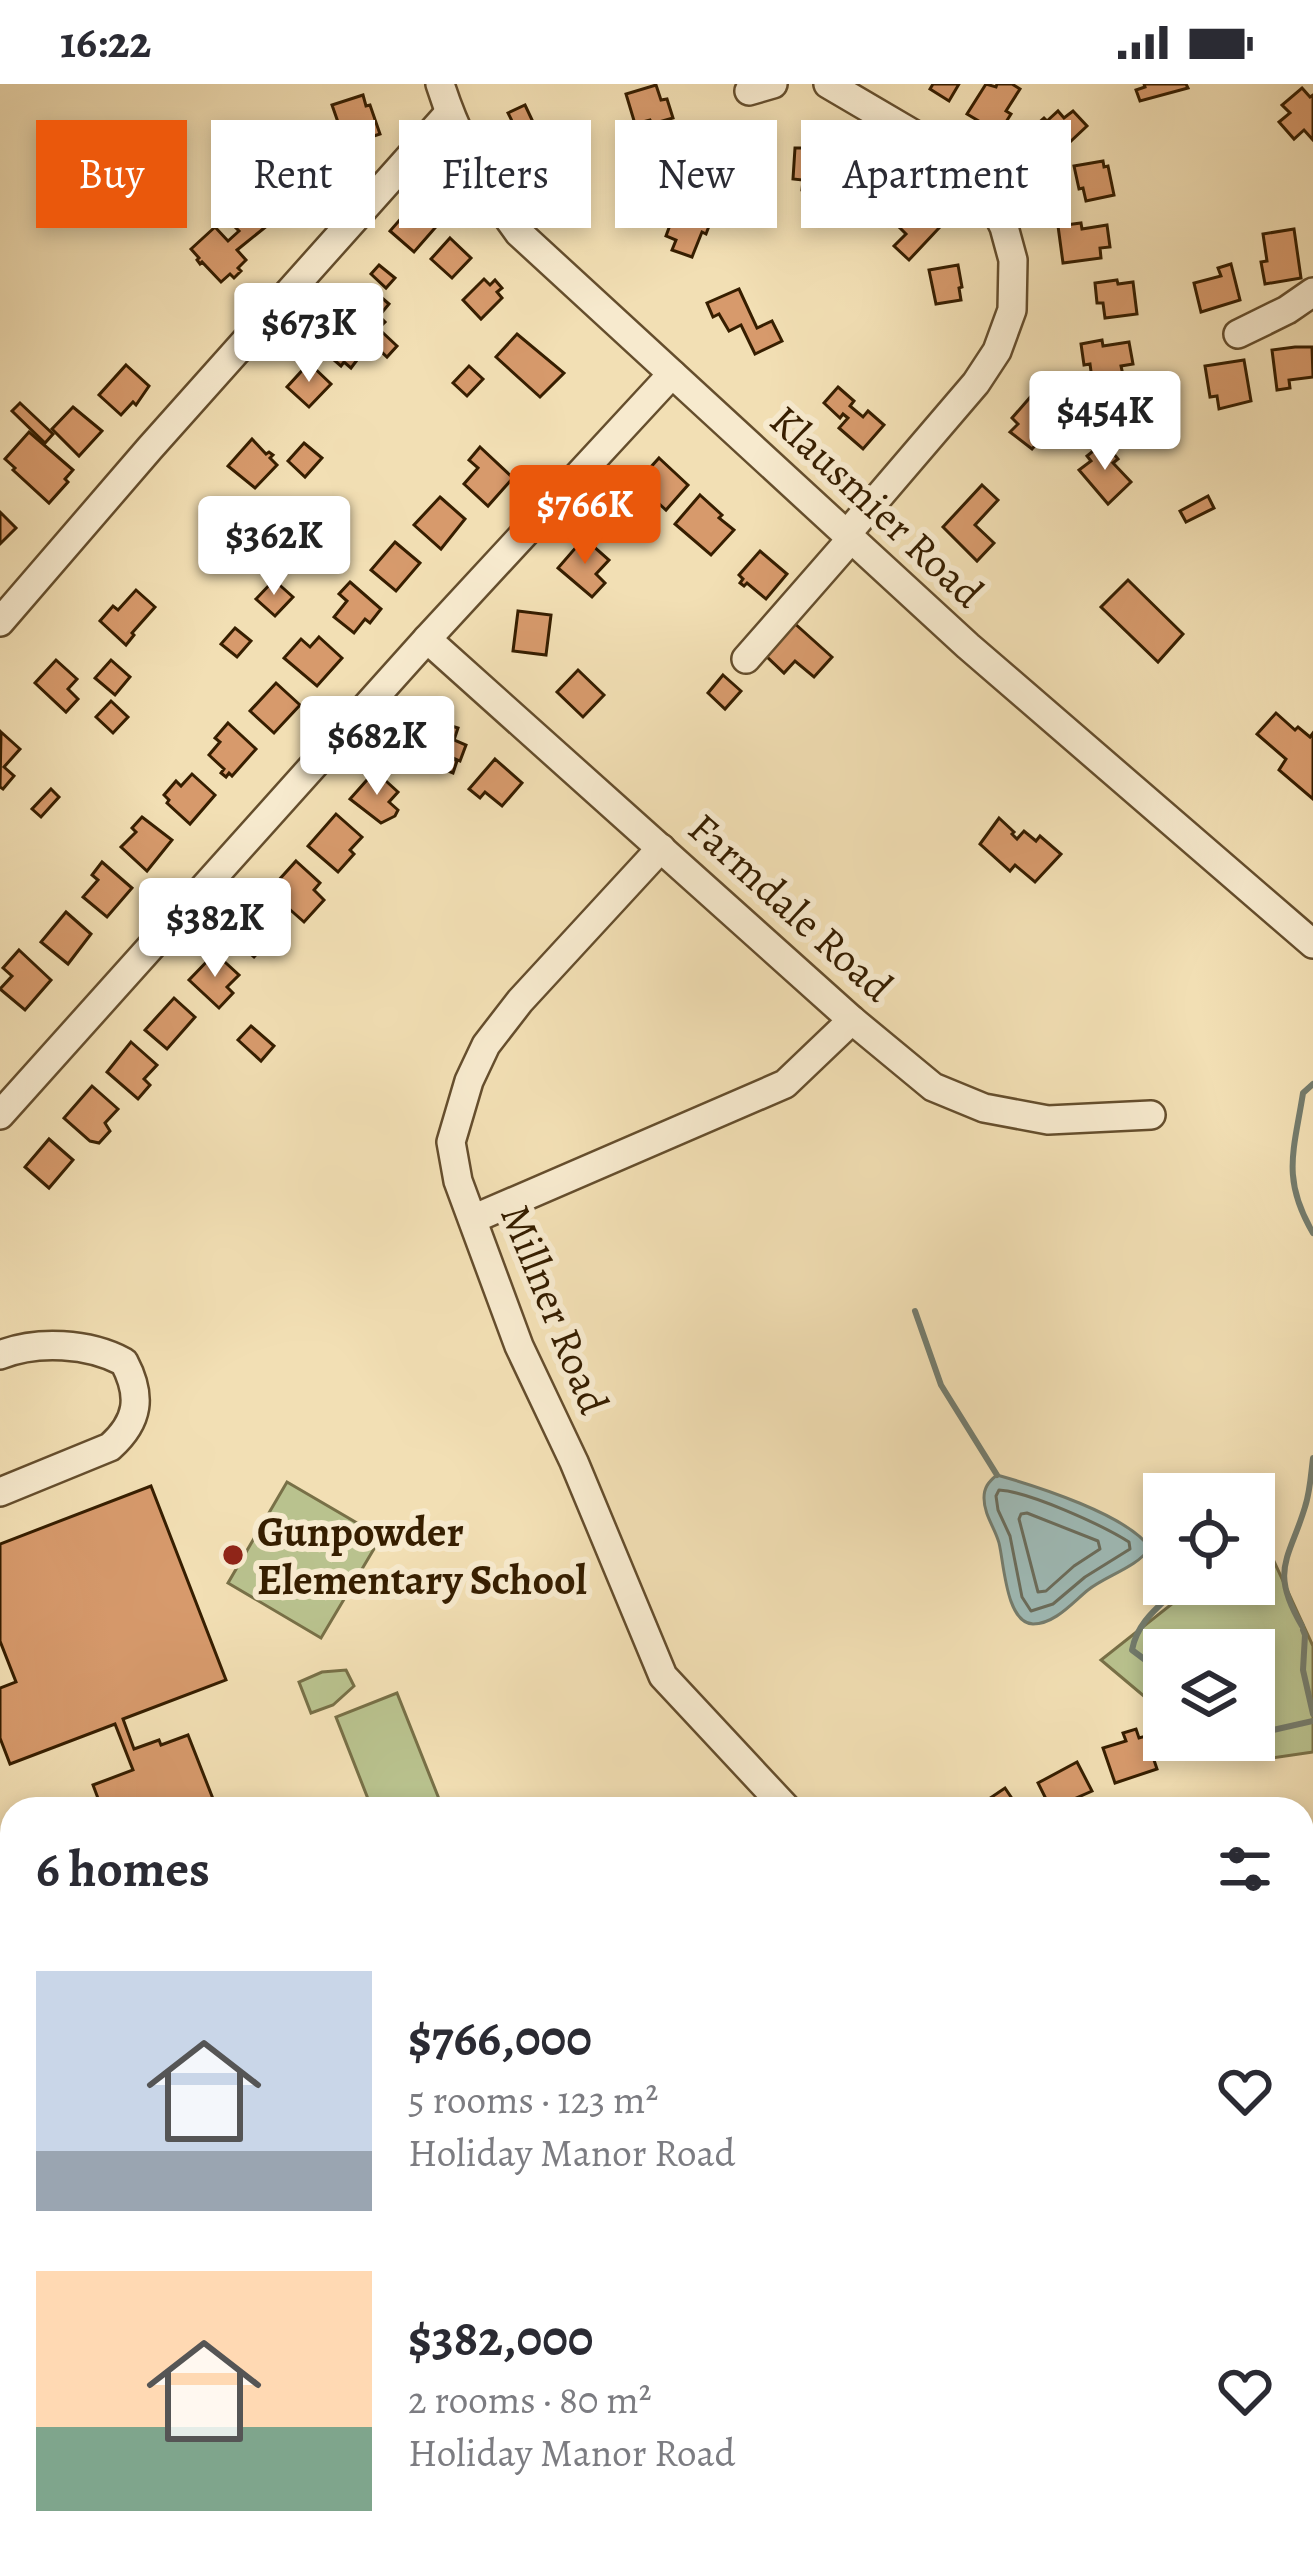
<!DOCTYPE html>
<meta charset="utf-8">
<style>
:root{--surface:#fff;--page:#f2f2f3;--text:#2b2b33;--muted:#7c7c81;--accent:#ea580c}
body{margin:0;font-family:Alegreya,serif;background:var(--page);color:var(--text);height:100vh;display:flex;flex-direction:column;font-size:45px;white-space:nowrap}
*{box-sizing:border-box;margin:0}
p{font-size:39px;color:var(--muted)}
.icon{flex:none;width:66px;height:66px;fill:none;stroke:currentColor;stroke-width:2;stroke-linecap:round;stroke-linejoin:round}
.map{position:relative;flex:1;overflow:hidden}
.drawer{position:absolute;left:0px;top:1713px;width:1314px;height:768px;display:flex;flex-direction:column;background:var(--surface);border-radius:36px 36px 0 0;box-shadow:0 6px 18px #0003}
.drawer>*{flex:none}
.hud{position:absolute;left:36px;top:36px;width:1242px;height:108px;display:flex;gap:24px}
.fabs{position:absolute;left:1143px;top:1389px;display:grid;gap:24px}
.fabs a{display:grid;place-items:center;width:132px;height:132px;border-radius:0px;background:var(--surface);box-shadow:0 6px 18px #0003;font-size:60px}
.price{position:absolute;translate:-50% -102px;padding:0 27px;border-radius:12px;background:#fff;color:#222;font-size:39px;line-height:78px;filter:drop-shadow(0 3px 6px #0008)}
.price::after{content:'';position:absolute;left:50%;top:72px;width:36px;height:27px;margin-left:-18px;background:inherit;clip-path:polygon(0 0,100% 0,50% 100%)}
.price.selected{background:var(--accent);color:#fff}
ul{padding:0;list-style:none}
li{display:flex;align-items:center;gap:36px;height:300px;padding:0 36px}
li span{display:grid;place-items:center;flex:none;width:336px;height:240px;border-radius:0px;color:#555}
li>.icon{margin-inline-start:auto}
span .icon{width:144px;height:144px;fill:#fffc;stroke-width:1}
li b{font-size:51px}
h2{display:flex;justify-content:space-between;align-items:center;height:144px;padding:0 36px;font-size:51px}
.pill{padding:0 42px;border-radius:0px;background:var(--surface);box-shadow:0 6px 18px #0003;font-size:42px;line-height:108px}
.pill.selected{background:var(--accent);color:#fff}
.status{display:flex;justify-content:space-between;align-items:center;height:84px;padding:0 60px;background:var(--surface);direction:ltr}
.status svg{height:33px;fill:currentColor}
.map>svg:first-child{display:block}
</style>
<div class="status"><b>16:22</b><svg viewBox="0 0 49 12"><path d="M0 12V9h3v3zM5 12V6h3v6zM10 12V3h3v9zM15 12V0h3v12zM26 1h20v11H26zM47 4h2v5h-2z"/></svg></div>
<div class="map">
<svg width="1313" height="2481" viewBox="0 0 1313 2481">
<rect width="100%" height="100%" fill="#f2dfb4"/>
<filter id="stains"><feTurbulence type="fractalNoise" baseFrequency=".00167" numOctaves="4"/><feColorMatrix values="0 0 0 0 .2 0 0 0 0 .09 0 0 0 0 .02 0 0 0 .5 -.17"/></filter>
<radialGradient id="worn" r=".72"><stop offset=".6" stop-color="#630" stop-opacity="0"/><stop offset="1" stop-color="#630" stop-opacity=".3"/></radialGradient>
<g fill="#b9c28e" stroke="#787047" stroke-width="3">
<path d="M287,1398l94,55 -60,101 -93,-55z"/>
<path d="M1261,1449l52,113v106l-41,6 -54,-18h36v-90h-90v63l-63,-53 96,-76h57v-45z"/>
<path d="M346,1586l8,16 -21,19 -22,8 -12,-31 23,-10z"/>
<path d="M397,1609l46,116h-71l-36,-92z"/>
</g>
<path fill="#9ebab6" stroke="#747c6d" stroke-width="3" d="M997,1391c39,11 131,40 153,73 -14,20 -43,27 -62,42 -15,12 -33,34 -55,34 -27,-1 -29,-61 -34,-81 -4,-15 -15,-28 -15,-45 0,-10 4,-16 13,-23z"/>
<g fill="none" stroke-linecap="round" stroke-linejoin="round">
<g stroke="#6a6c5b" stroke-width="3">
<path d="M999,1406c31,2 103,35 130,52l1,7 -45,28 -32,27 -22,7 -9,-14 -12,-61 -12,-26 -2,-14z"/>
<path d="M1027,1429l71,28 2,8 -26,17 -28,25 -8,1 -19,-73 2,-5z"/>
</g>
<g stroke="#747c6d" stroke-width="6">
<path d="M1313,1000l-10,9c-9,58 -22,85 10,140"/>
<path d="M915,1227l26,74 56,90"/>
<path d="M1150,1464l14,13"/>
<path d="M1302,1542c-33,-56 -13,-66 3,-119 5,-15 6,-33 8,-49"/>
<path d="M1303,1546l2,5 -2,35 10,44"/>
<path d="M1164,1590l-32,-24c5,-27 24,-41 44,-60l-2,-6"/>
<path d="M1254,1641l19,5 40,-9"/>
<path d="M1302,2309l11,3"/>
</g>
</g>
<g fill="#d79a6c" stroke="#361e00" stroke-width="3">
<path d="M933,0h26l-10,17 -19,-12z"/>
<path d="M986,0l10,3 1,-3h15l8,5 -14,22 5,3 -12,19 -32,-19z"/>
<path d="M1144,0h42l2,4 -48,13 -4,-11 9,-3z"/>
<path d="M656,1l5,15 6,-1 6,19 -21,6 -2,-4 -15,4 -9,-30z"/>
<path d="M1302,4l8,9 3,-2v45l-9,-10 -10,9 -15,-17 11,-9 -8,-8z"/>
<path d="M363,11l3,11 4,-1 10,29 -34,11 -14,-40z"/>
<path d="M525,21l16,34 -24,11 -12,-26 7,-3 -4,-8z"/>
<path d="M1058,27l6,7 9,-7 14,15 -31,29 -9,-10 -5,4 -15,-16 17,-15 3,3z"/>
<path d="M810,58l21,1 -1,22h-5l-1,27 -22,-2 1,-10 -10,-1 2,-31h15z"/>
<path d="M666,62l20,28 -26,15 -17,-30z"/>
<path d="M1103,77l1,6 4,-1 6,29 -28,6 -3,-13 -4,1 -5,-23z"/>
<path d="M867,78l19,12 -2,3 10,7 -15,22 -29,-19z"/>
<path d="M766,84l3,23h-4l4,26 -21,3 -1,-9 -10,1 -6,-31 15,-3 -1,-7z"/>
<path d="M418,115l16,11 -2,2 9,9 -27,31 -24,-21z"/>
<path d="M916,118l23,26 -30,32 -15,-14 12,-12 -11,-11z"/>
<path d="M250,121l18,20 -31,25 9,10 -8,8 3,3 -7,7 -4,-4 -9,8 -19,-20 -2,2 -3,-4 2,-2 -8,-9 24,-22 13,14 11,-10 -8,-8z"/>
<path d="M677,122l15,6 2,-6 20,7 -8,21 -4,-2 -10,25 -20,-7 4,-10 -10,-4z"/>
<path d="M1081,139l1,6 25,-4 3,22 -10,1 1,10 -38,5 -5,-37z"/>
<path d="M1294,145l7,49 -36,6 -4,-22 6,-1 -4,-27z"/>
<path d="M450,154l21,20 -19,20 -21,-19z"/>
<path d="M1231,180l9,36 -39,12 -7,-29 27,-7 -3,-8z"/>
<path d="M379,181l16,13 -9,10 -15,-14z"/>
<path d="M958,181l4,22 -3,1 2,12 -25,4 -7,-34z"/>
<path d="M484,195l6,6 5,-5 7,8 -5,4 5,6 -21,21 -18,-19z"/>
<path d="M1117,196l1,4 15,-2 4,32 -32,4 -2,-15h-6l-2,-20z"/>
<path d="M367,201l22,19 -10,12 6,6 -6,6 -6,-5 -3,4 -23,-19z"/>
<path d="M739,205l18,39 15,-7 10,20 -27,13 -14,-29 -12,6 -10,-17 -6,3 -6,-14z"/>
<path d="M338,241l23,20 -10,11 6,4 -6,8 -7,-6 -3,4 -22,-19z"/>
<path d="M381,247l16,15 -10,11 -16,-15z"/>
<path d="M517,250l47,39 -24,24 -44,-40z"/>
<path d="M1102,256l1,6 26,-4 4,22 -12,2 2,9 -31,4 -2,-15 -6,1 -3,-21z"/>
<path d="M1295,263h17l1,30 -24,3 1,8 -13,2 -5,-40z"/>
<path d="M1244,276l7,41 -32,8 -2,-13 -7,1 -5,-31z"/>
<path d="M309,279l22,21 -22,23 -22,-20z"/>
<path d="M126,281l23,21 -13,19 -3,-3 -12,13 -22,-20z"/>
<path d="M469,282l14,13 -16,17 -14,-13z"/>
<path d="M838,303l16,14 -4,5 13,11 5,-6 16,14 -21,24 -24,-21 9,-10 -5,-4 -3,4 -16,-15z"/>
<path d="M1033,310l11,10 4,-5 17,15 -15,16 -4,-4 -9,11 3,3 -8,9 -22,-17 8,-8 -6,-6z"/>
<path d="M1148,311l2,20 12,-2 3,15 -39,5 -7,-34z"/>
<path d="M20,319l33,31 -8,9 -33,-32z"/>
<path d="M73,323l29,24 -23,25 -27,-27z"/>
<path d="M29,348l44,38 -8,9 3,3 -19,21 -36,-33 2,-2 -10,-9z"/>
<path d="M252,355l14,15 3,-2 4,3 -3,3 7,7 -22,23 -27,-22z"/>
<path d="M1104,358l14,17 -5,4 18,19 -23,22 -29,-34 12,-9 -4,-5z"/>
<path d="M304,359l18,15 -17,19 -17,-16z"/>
<path d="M480,363l33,31 -25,28 -24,-22 14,-16 -9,-8z"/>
<path d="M659,374l29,27 -22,25 -20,-18 -6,6 -9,-9z"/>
<path d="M982,401l16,15 -23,25 19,18 -17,18 -34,-34z"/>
<path d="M700,411l22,20 -3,3 15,12 -23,25 -36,-31z"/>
<path d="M1208,412l6,12 -28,14 -6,-11z"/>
<path d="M440,413l25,22 -24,30 -27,-24z"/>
<path d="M624,416l18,16 -16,17 -9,-9 -6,7 -9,-7z"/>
<path d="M0,428l16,16 -16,16z"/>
<path d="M584,454l25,22 -13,14 9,9 -13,14 -34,-29z"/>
<path d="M395,458l25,21 -24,28 -25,-21z"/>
<path d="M760,467l27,23 -21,25 -19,-16 -3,3 -4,-3 3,-4 -4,-4z"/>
<path d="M274,496l19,17 -18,19 -19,-17z"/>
<path d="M1128,496l55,54 -25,28 -57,-55z"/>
<path d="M350,498l31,27 -11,14 -5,-4 -11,14 -20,-16 13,-16 -8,-7z"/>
<path d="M136,506l19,17 -23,26 2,2 -8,10 -26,-24 13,-15 5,4z"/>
<path d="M518,527l33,4 -5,40 -33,-4z"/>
<path d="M793,538l39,35 -18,20 -19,-16 -11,12 -20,-19z"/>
<path d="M235,544l16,13 -14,16 -16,-13z"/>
<path d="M319,553l23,21 -25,28 -33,-28 17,-19 9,8z"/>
<path d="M56,576l21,19 -9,10 10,10 -12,13 -31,-29z"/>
<path d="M111,576l19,17 -15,18 -20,-17z"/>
<path d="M578,586l26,25 -21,22 -26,-25z"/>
<path d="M723,591l18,16 -16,18 -17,-16z"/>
<path d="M276,599l24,22 -26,28 -24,-22z"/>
<path d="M111,617l17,16 -15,16 -17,-16z"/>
<path d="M1276,629l19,17 3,-3 12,10 3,-4v66l-34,-29 7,-11 -29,-25z"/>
<path d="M423,633l35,11 -4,12 12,5 -6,16 -11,-5 8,5 -4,12 -15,-6 3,-8 -30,-11z"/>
<path d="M228,639l28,26 -24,27 -3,-3 -3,4 -5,-4 3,-4 -15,-14 11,-13 -5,-4z"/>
<path d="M1,648l19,17 -16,18 10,9 -11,13 -3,-2z"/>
<path d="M495,675l27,24 -20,23 -17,-14 -5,6 -11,-9z"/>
<path d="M375,687l23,21 -9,10 9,8 -3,6 -14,7 -31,-24z"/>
<path d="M192,690l23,21 -25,29 -23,-21 2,-3 -5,-5 12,-14 5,5z"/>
<path d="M51,705l8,8 -18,20 -9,-8z"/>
<path d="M336,730l26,23 -12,13 4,4 -16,18 -30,-26z"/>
<path d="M142,733l30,23 -25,31 -26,-24 15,-15 -4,-4z"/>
<path d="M999,734l15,14 -2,2 5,5 7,-8 12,10 4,-5 21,18 -26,28 -20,-17 -5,6 -30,-27z"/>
<path d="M296,777l24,22 -6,7 10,10 -20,22 -35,-31z"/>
<path d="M102,778l30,26 -25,29 -24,-20 15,-17 -6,-5z"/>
<path d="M254,824l25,22 -25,27 -25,-22z"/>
<path d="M66,828l25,22 -23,30 -27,-22z"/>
<path d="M19,866l32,30 -26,30 -25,-21 12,-13 -9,-8z"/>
<path d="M215,869l24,22 -12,12 6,6 -14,15 -30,-28z"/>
<path d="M174,914l21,19 -28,32 -22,-19z"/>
<path d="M251,942l23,20 -13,15 -23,-21z"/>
<path d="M131,958l26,23 -13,14 6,6 -12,14 -31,-27z"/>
<path d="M92,1002l26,23 -13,14 5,8 -11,12 -9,-2 -26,-23z"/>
<path d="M49,1055l24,21 -24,28 -24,-21z"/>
<path d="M151,1402l75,194 -103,39 11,30 25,-9 2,5 27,-10 29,74h-115l-9,-24 40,-15 -18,-46 -105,40 -10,-26v-50l16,-6 -16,-41v-97z"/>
<path d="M1136,1645l3,9 7,-2 11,33 -42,14 -12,-35 23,-7 -3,-8z"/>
<path d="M1077,1678l15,29 -41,18 -13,-26z"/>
<path d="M1005,1704l14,21h-45z"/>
<path d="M3,2093l9,23v16l-12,4v-42z"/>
<path d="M663,2469l42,2 1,10h-42z"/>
<path d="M729,2469h49l1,12h3h-52z"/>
<path d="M811,2469h41l3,12h-43z"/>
<path d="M888,2469h44v5l-43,1z"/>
<path d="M1192,2469h15l8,12h-39z"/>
<path d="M1251,2469h44l6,7 -7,5h-41l-6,-9z"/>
</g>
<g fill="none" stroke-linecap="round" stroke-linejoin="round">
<g stroke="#654e2d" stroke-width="32">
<g id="minor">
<path d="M440,0c17,54 45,104 79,149l449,413 345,298"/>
<path d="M828,0l92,54 37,24 27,24 20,41 9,33 -1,50 -15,41 -21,32 -130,152"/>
<path d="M749,7l24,-7"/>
<path d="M1238,250l49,-24 26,-18"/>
<path d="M0,538l150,-174 299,-335"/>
<path d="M427,555l425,381 81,67 51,21 64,12 103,-5"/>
<path d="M746,575l105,-120"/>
<path d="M661,764l-141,153 -34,44 -17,36 -18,61 7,39 61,165 55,116 89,214 124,133"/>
<path d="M0,1031l427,-476 245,-265"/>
<path d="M473,1135l312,-135 67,-64"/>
<path d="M0,1271c37,-15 89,-12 124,7 18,34 15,59 -14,85l-110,45"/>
<path d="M1302,2036l11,-3"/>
<path d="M0,2294l12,31"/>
<path d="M49,2481v-12"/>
</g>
</g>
<use href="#minor" stroke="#f7eace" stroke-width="27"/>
</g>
<circle fill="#8f2418" stroke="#f7eace" stroke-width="4.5" cx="233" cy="1471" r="12"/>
<g text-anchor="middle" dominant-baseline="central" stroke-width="12" stroke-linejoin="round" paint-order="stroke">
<g font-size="42" fill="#361e00" stroke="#f7eace">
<text transform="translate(877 422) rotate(43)">Klausmier Road</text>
<text transform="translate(791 823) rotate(42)">Farmdale Road</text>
<text transform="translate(555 1225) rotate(68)">Millner Road</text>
</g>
<g font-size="42" font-weight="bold" fill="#361e00" stroke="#f7eace" text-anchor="start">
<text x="257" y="1447">Gunpowder<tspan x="257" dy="48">Elementary School</tspan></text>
</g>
</g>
<rect width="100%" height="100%" filter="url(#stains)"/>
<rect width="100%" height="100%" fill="url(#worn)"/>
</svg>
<div class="fabs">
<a><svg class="icon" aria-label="locate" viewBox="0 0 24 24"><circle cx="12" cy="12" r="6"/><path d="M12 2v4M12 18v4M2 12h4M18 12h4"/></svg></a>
<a><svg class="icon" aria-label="layers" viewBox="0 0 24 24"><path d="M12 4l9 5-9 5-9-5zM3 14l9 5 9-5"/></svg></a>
</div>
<b class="price" style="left:309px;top:301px">$673K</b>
<b class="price" style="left:1105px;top:389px">$454K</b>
<b class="price selected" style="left:585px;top:483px">$766K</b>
<b class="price" style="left:274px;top:514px">$362K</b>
<b class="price" style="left:377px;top:714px">$682K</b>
<b class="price" style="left:215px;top:896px">$382K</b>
<div class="hud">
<a class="pill selected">Buy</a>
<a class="pill">Rent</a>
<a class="pill">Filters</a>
<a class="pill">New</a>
<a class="pill">Apartment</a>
</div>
<section class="drawer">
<h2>6 homes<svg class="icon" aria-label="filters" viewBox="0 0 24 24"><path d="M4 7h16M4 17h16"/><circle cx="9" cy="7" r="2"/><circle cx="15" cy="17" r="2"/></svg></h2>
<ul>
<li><span style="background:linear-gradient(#c9d6e8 75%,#9aa5b1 0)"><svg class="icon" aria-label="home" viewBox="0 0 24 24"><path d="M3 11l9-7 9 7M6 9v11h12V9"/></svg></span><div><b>$766,000</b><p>5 rooms · 123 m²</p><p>Holiday Manor Road</p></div><svg class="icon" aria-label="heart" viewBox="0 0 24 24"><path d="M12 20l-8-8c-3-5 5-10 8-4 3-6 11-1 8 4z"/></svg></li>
<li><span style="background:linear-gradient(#ffd9b3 65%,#7fa58c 0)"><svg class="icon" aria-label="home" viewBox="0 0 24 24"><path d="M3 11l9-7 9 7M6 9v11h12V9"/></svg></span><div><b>$382,000</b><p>2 rooms · 80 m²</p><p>Holiday Manor Road</p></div><svg class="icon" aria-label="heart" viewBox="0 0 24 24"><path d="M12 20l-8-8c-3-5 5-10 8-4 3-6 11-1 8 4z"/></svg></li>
</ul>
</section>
</div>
